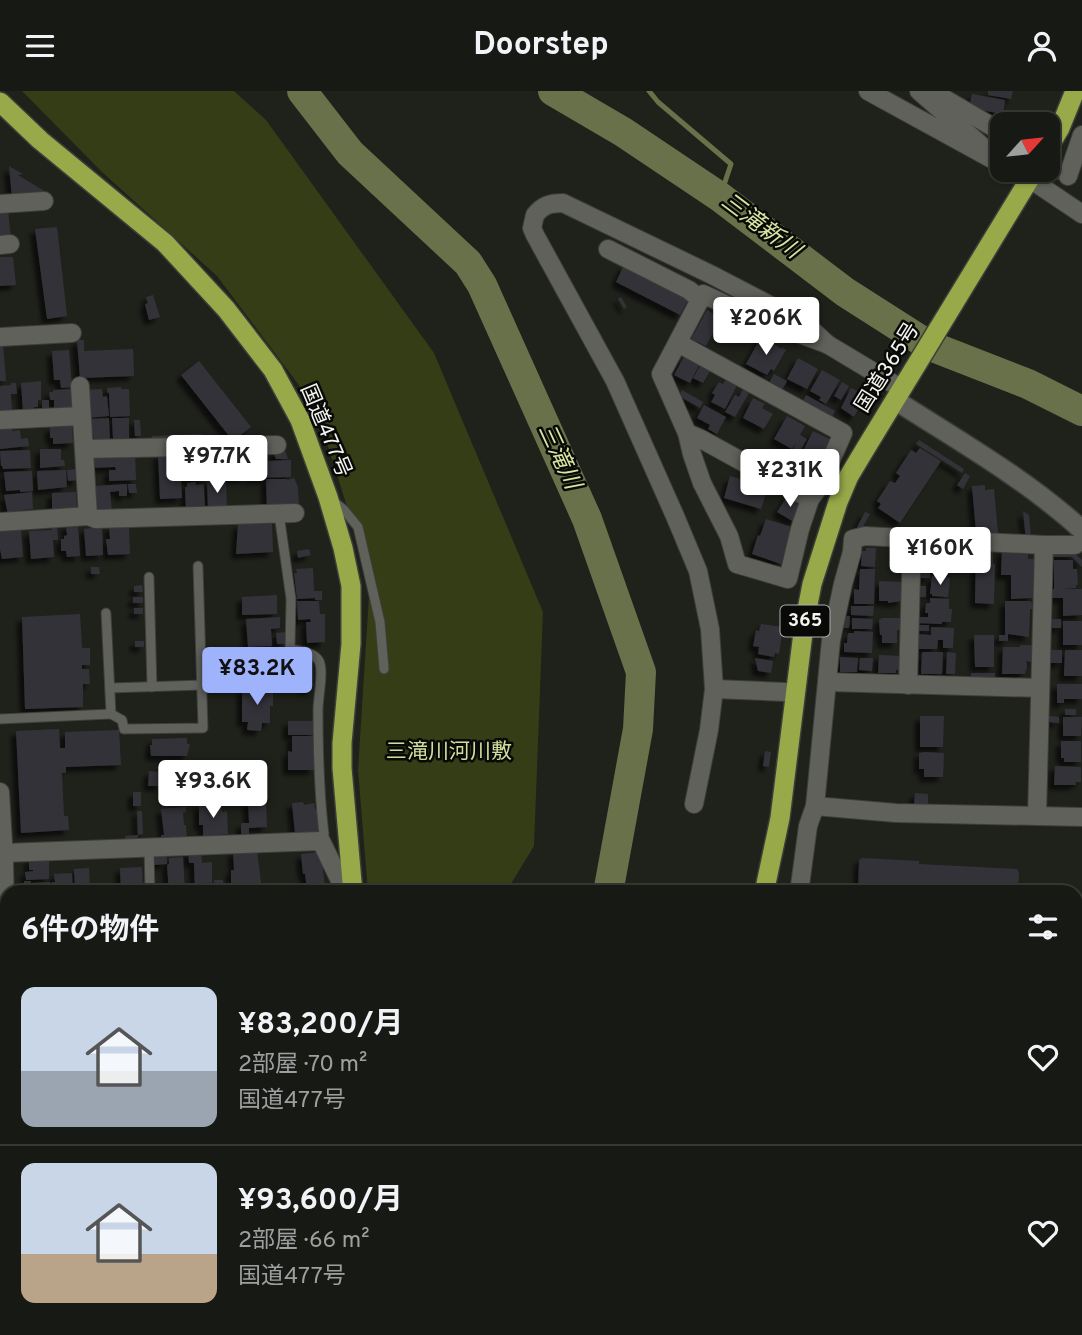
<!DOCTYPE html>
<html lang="ja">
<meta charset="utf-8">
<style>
:root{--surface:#171914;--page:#20221d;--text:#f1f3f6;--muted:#9ea0a0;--line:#363834;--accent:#9fb3fd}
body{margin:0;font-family:Overpass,"Noto Sans JP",sans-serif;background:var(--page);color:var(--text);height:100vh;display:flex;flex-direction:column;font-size:26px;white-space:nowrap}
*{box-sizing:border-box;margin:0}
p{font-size:23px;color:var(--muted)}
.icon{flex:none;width:38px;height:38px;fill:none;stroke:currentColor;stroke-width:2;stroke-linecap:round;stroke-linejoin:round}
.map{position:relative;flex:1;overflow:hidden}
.side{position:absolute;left:0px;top:794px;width:1083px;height:450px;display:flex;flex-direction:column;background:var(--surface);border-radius:21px 21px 0 0;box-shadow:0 2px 5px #0004,0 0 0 2px var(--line)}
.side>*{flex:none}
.needle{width:46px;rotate:63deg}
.controls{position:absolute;left:990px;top:21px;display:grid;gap:14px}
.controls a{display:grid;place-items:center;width:70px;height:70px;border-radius:14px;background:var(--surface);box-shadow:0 2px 5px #0004,0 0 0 2px var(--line);font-size:35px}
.price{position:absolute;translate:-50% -60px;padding:0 16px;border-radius:7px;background:#fff;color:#222;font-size:23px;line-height:46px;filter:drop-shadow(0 2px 4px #0008)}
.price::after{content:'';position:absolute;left:50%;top:42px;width:21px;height:16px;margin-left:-10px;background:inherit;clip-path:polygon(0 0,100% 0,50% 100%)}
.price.active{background:var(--accent);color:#111}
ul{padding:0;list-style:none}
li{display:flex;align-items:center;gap:21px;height:175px;padding:0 21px}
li+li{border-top:2px solid var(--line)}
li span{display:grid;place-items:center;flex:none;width:196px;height:140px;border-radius:14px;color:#555}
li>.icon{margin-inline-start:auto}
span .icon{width:84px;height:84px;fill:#fffc;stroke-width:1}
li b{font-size:30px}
h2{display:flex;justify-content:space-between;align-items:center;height:84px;padding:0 21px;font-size:30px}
header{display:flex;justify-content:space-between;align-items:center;height:91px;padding:0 21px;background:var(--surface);font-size:32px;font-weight:700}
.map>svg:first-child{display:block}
</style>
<header><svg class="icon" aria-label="menu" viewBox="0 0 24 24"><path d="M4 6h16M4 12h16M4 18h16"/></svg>Doorstep<svg class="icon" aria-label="person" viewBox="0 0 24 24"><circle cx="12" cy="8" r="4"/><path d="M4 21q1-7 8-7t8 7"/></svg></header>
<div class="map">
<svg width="1082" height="1244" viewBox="0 0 1082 1244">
<defs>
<filter id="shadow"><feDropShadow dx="-5" dy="5" stdDeviation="2" flood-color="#0009"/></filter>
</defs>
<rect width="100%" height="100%" fill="#1f211b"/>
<g fill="#353d16">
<path d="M22,0h212l32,29 168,233 109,259 -9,234 -28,46h-138l-10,-122 12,-190 -54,-172 -99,-132 -115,-104z"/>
<path d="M156,1237h62l-4,7h-62z"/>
</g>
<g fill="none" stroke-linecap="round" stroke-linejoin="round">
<path stroke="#687149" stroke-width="5" d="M649,0l9,11 73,62 -11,33"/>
<g stroke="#687149" stroke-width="30">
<path d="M302,0l48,62 118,110 14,22 105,234 54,153 -3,57 -30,164"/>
<path d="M553,0l70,41 97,65 125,95 83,53 100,39 54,27"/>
<path d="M233,1244l2,-7"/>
</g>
</g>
<g fill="#323339" filter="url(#shadow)">
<path d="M988,0h25l-2,8 -23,-4z"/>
<path d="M972,3l33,6 -2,14 -34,-6z"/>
<path d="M9,75l14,8 -5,1 28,17 -1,3 -33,3z"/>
<path d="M0,119h8l3,29 -11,1z"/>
<path d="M57,136l10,89 -20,3 -12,-90z"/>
<path d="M0,166h13l3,28 -16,1z"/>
<path d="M624,174l65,33 -9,17 -64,-33z"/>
<path d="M153,204l7,22 -11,3 -4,-16 3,-1 -2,-6z"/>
<path d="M621,206l6,10 -3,2 -6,-10z"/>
<path d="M707,219l14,8 -15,28 -15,-7z"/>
<path d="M761,246l21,12v-2l4,3 -12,21 -3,-2 -4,6 -21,-11z"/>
<path d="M77,249h7v11l49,-2 1,27 -54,2z"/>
<path d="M3,253l3,37h-6v-36z"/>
<path d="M69,259l3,37 -11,1 -1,-8h-6l-2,-29z"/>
<path d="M684,266l15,8 -9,18 -16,-8z"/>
<path d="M798,267l20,11 -11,20 -20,-10z"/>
<path d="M199,270l52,66 -18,14 -52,-66z"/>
<path d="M700,275l10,5 -7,12 -10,-5z"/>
<path d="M822,279l18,10 -14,24 -7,-4 2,-3 -11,-6z"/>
<path d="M774,283l13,7 -5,9 -13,-7z"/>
<path d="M726,288l11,6 -12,24 -14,-7 4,-7 -3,-2 7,-11 4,2z"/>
<path d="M41,290v19h-3v7h-4v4l-11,1 -2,-29z"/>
<path d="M842,291l7,4 -8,14 -7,-4z"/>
<path d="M11,292h5l1,11h-6l1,18h-12v-26l11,-1z"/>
<path d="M121,296v2h8l1,27 -20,1 -1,-25 -2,1v-5z"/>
<path d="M851,297l15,7 -12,22 -13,-9z"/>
<path d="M72,298l2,19 -20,2v-10h-4l-1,-8h4v-2z"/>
<path d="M102,298l1,8 4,-1 2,20 -22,2 -2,-28z"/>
<path d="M743,298l6,4 -14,24 -10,-5 10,-17 4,2z"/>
<path d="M682,299l21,12 -3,6 -21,-12z"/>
<path d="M806,304l29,16 -3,6 -29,-16z"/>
<path d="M753,307l12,6 -3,4 11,6 -9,15 -21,-11z"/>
<path d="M42,309h7v11l-7,1z"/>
<path d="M704,314l22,12 -9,17 -9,-5 2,-4 -13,-7z"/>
<path d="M787,325l18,10 -5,9 7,4 -8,14 -6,-4 3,-6 -4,6 -18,-10z"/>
<path d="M109,327l1,25 -16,-1 -1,-9h-5v-14z"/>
<path d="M112,327h17v23h-7v-2h-9z"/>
<path d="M134,329h6l1,16h-6z"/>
<path d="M72,335l1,17 -20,1v-6h-3v-11z"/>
<path d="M12,337v3l8,-1 1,9 7,-1 1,8 -29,3v-20z"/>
<path d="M813,340l19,9 -9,18 -19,-9z"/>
<path d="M201,343v5l-49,2v-5z"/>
<path d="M919,349l45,29 -2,4 -46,-29z"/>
<path d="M284,357l4,11h-12l-3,-7z"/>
<path d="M920,357l21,13 -41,62 -22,-15 3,-4 -4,-3 13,-20 5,2 5,-7 -4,-3 15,-23 5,3z"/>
<path d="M40,358h21v11h3l1,6 -25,2z"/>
<path d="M30,359l1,18 -28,1 -1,-3h-1l-1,-15z"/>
<path d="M245,359l1,27 -27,1v-10h-4v-14z"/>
<path d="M250,360h18v10l23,-1v17l-40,1z"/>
<path d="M90,362h45l1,27 -27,1v-11h7l-1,-3 -25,1z"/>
<path d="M778,362l7,4 -7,14 -8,-4z"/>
<path d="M158,363h14v6h8l2,38 -22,1z"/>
<path d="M184,364h14v13h7l1,12h-22z"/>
<path d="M806,370l13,7 -7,16 -3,2 -12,-5z"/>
<path d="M78,378v11l-10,1 -1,-11z"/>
<path d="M66,379l1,17 -29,3 -1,-19z"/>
<path d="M32,380l1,20 -13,1v-2l-14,1 -2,-19z"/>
<path d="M965,382l5,3 -7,13 -6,-4z"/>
<path d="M730,385l38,11 -7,22 -37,-11z"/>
<path d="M294,387l4,9 1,21 -32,1 -1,-30h21v1z"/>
<path d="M226,390l1,28 -19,1 -1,-28z"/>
<path d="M196,391v3l7,-1 1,2 1,24 -19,1 -1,-24h2v-4z"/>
<path d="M127,393v12h-8v-5l-9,1 2,19 -16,1 -2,-26z"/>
<path d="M128,393h8l1,9h-8z"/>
<path d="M985,394v5l9,-1 4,44 -9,1 -1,-3 -12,1 -4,-46z"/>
<path d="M32,401l1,17 -16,2v3l-9,1 -4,-20z"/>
<path d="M76,401l1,18 -25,1v-18z"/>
<path d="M788,404l9,7 3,9 -6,11 -17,-10z"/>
<path d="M1023,420l6,4 2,23 -5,1z"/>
<path d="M865,421l5,2 -9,16 -4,-3z"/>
<path d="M766,428l26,8 -11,37 -29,-10 6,-19 2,1z"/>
<path d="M272,432l1,29 -37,2 2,-30z"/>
<path d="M78,433l2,32 -13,1 -1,-6h-5v-12h3v-3l3,-1 -1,-10z"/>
<path d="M102,435l1,29 -17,1 -2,-27z"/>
<path d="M109,435h20l1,28 -22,1 -2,-16h4z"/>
<path d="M52,436h5l1,13h-5l1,17 -23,2 -2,-28 23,-1z"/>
<path d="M21,439l2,27 -21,2 -2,-10v-18z"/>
<path d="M866,457h10l-1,19 -14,-1 1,-15h4z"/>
<path d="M309,458l2,6 -13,3 -1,-7z"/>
<path d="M937,458l13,1v16h-8v5l-12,-1v-18h7z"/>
<path d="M1002,458l26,1v9h6l-1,39 -22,1v-24h-10z"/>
<path d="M976,459h17v14h2l-1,40 -19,-1z"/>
<path d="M1051,459l21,1 10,9v7l-10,-10h-21z"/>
<path d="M1054,469h19v9h4l1,16h-2v3l-14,1h20v26l-19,1v-18h-12v-9h3z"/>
<path d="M91,476h8l1,7h-9z"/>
<path d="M313,477l1,23h8v9h-7v-2l-18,1 -3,-26h3l-1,-4z"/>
<path d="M860,478h15l-1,35h-20v-15l5,1z"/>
<rect x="916" y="481" width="14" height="6"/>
<path d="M932,485l18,2 -2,19 -16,-1v-2h-2z"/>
<path d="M879,490l24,1 -1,19 -14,2v-2h-9z"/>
<path d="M142,494l1,7h-9v-6z"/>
<rect x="916" y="495" width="10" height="11"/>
<path d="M277,504v19l-35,1v-18z"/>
<rect x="133" y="506" width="10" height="6"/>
<path d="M930,507l19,1v10h3l-1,13h-9v2l-27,-1v-6h13v-4h-3l1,-10h4z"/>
<path d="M297,510h22l1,13h5v28l-18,1 -1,-21h5l-1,-3 -12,1z"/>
<path d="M1005,510h25l2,2 1,6h-3l-1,28 -21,-3v7h-9v-6h6z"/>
<path d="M851,515h23l-1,10 -22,-1z"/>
<rect x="134" y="517" width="9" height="6"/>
<path d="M80,523l2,34h8v17h-8v4h7l1,15h-7v23l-58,2 -3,-92z"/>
<path d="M842,525h8l-1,12h-8z"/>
<path d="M280,526v11l-9,1 1,17 -24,1 -2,-28z"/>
<path d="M852,527l21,1 -1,10h-20z"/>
<path d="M882,527h18v12h-3v13h-15v-8h-2l-1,-15z"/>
<rect x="1051" y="528" width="10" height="9"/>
<rect x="1063" y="530" width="19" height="24"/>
<path d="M761,533l22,3 -4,27 -4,-1 -1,4 -16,-3 1,-7 -6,-1 3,-16 3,1z"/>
<rect x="917" y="534" width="12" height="6"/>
<path d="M931,536l23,1 -1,20h-10v-8h-5l-1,9h-19v-15l13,1z"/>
<path d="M854,540l19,1 -1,21 -28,-1v-9h3l1,-10h6z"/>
<path d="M285,541v12h-8l-1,-11z"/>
<path d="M974,544h20v32h-19z"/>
<rect x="135" y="550" width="9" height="6"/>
<path d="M1020,554h12v17l-6,-1 1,2v6h-1l-1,5h-23l1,-27h17z"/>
<path d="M1050,559h12v13h-13z"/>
<path d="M1065,559h17v26h-18z"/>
<path d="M268,561h13v11h-12z"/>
<path d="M922,561h21l-1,22h-21z"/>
<path d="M947,561l9,1 -1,21h-9z"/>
<path d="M254,564h13v13h6v14l-20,-1z"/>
<path d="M879,564l23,1 -1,14h-5v3h-18z"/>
<path d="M840,566l18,1 -1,14h-17z"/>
<path d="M755,567l18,3 -2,12 -13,-2z"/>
<path d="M860,567h13l-1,13 -13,-1z"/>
<path d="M304,581h8v18l-9,-1z"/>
<path d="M971,582h24v6l-24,-1z"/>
<path d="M1057,593h25v15h-18v4h-7z"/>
<path d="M242,597l31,1v17h-3v17h-8l-1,8 -14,-1 1,-8h-6z"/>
<rect x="1065" y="618" width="11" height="6"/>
<path d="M920,625h24l-1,31h-23z"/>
<path d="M1049,625l10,1v6l-10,-1z"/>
<path d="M1063,626h19l-1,19h-18z"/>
<rect x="288" y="630" width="26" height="14"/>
<path d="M59,638l1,19h5v-16l54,-2 2,35 -55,2v6h-4l2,43h4l1,14 -48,3 -5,-102z"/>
<path d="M292,645h22v34h-26v-19l4,1z"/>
<path d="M187,647v6h3l-3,12h-36l-1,-11h2v-6z"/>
<path d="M1061,650h20v21h-17v-4h-3z"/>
<path d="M765,660l6,1 -2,15 -6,-1z"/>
<path d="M925,661l19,1 -1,24h-19v-8h-5v-16z"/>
<path d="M1055,675l26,1v15h-5v3h-22z"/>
<path d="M185,678l1,23 -21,1v-23z"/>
<path d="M217,679l1,22 -29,1 -1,-21z"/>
<path d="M149,680l13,1 -1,14h-13z"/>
<rect x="133" y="701" width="8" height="14"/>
<path d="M915,702l13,1v11l-14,-1z"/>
<path d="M266,709l1,27 -18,1v8l-8,1v-14h8l-1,-22z"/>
<path d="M303,711l1,3 10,-2 1,6h2l2,25h-24l-3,-31z"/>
<path d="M221,712l1,9 5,-1 1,23 -25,3v-12h-4v-21z"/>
<path d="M186,716v5l-3,1 1,12h2l1,15 -8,1 -1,-4 -17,3v-5h3l-3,-26z"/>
<path d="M137,720h5l1,23 -5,1z"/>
<path d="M138,744v6h-13v-5z"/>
<path d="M201,759l1,13 10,-1v30h-17l-1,-29h-5l-1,-12z"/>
<path d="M233,760h24l5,39 -31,-1v-19h3z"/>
<path d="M166,761l1,12 -13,1 -1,-12z"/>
<path d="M321,761l4,36 -18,1 -2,-15h-2l-2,-20z"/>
<path d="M183,766l2,35 -16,1 -2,-28 2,-1v-6z"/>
<path d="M49,767v21l-23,1 -1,-8 8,-1v-1h-4v-11z"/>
<path d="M862,767l57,3v3l98,5 2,3 -1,21h-160l1,-33z"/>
<path d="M142,776l1,26h-22l-1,-25z"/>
<path d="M89,777l1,24 -15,1 -1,-24z"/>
<path d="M72,782l1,20h-20l-1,-11h3l-1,-8z"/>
<path d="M214,789h9l1,11h-9z"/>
<path d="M24,790h7v2l19,-1v11h-23l-1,-7h-2z"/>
<rect x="1076" y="1037" width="6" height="55"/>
<path d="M5,1175v20l-5,1v-20z"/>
<path d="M0,1235h7v2h5v7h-12z"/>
<path d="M66,1237h20v7h-19z"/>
<rect x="507" y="1237" width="20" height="7"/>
<rect x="547" y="1237" width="25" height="7"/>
<path d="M701,1237h26l-1,5h-25z"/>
<rect x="823" y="1237" width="24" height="7"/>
<path d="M884,1237h25l-1,7h-24z"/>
<rect x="913" y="1237" width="17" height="7"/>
<rect x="611" y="1238" width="15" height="6"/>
<rect x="761" y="1238" width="17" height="6"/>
<path d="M475,1239l21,1v4h-21z"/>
<rect x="644" y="1239" width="21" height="5"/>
<rect x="796" y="1240" width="22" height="4"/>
<path d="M947,1241l22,1v2h-22z"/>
</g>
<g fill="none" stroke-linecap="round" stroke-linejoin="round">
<path stroke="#3f413b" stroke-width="18" stroke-dasharray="18 9" stroke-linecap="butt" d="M1048,72l15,10"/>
<g stroke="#3d3e3a" stroke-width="11">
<g id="service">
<path d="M332,409l12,10 14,17 22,95 4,47"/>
<path d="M279,423l12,85 -1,50 -8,35"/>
<path d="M149,486l3,110"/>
<path d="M290,558c9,2 24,3 29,12 5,10 -1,36 -1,49 0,41 1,83 6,124l-3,7"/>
<path d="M110,597l92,-3"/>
<path d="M111,623l11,6 2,9 79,-1 -5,-162"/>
<path d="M0,628l111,-5 -5,-101"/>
<path d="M149,757l1,45"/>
</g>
</g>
<g stroke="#3d3e3a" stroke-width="20">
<g id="minor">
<path d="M868,0l135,74"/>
<path d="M919,0l63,55"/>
<path d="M933,1l70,41"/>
<path d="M1012,79l18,9 52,35"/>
<path d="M1068,85l14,-41"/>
<path d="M0,113l44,-3"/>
<path d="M0,154l10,-1"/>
<path d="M608,158l81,41 12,10"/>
<path d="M0,246l72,-4"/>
<path d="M678,252l165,90 -24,54 -9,12 -10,30 -12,50 -51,-15 -8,-28 -27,-53 -10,-29 -5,-21 -26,-59 42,-80 45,21 79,29 75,45"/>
<path d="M0,329l81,-4"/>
<path d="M687,342l14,6 109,60"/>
<path d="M84,358l193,-4"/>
<path d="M88,425l8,3 199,-6"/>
<path d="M0,431l88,-6 -8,-130"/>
<path d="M827,591l213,6"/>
<path d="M908,594l4,-146"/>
<path d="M714,598l71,3"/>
<path d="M0,701l4,67 3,163"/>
<path d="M694,713l15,-74 5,-41 -4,-60 -12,-58 -23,-55 -60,-135 -80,-146 -3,-7 3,-13c8,-10 15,-12 28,-12l149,72 92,48 23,21"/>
<path d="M815,715l81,7 186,4"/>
<path d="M1037,725l7,-271"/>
<path d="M4,762l317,-12 25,52"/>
<path d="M799,802l9,-67 7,-20 16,-166 12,-56 9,-32 1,-13 12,-3 179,9h31"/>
<path d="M1076,1028h6"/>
<path d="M0,1225h7"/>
<path d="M20,1237l1,7"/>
<path d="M462,1244l4,-7"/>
<path d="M674,1244v-7"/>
<path d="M863,1244v-7"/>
</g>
</g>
<g stroke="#3d3e3a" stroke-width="22">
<g id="tertiary">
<path d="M895,309c64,41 131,79 187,130"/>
<path d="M0,1071l7,2"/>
<path d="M1076,1157h6"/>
<path d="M434,1244l4,-7"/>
</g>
</g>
<g stroke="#3d3e3a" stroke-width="22">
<g id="trunk">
<path d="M0,11l40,38 125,103 61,66 47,61 27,50 28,77 15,51 8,38v58l-9,99v25l11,125"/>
<path d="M1048,57l12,-20 15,-37"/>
<path d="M764,802l16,-75 24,-193 8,-41 26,-82 11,-26 15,-25 171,-281"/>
<path d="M127,1244l3,-7"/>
</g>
</g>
<use href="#service" stroke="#60615b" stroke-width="9"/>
<use href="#minor" stroke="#60615b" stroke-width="18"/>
<use href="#tertiary" stroke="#60615b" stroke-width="19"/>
<use href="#trunk" stroke="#97a948" stroke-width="19"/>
</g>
<g text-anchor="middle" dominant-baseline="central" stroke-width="5" stroke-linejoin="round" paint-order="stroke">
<rect fill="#090a08" stroke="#aeaeab" stroke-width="2" x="780.5" y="514.5" width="49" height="31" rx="5"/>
<g font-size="19" font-weight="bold" fill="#f4f5f1">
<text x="805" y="530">365</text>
</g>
<g font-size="21" fill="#f4f5f1" stroke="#090a08">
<text transform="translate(888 277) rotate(-58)">国道365号</text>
<text transform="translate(325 340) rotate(67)">国道477号</text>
</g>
<g font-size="21" fill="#cfdf9b" stroke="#090a08">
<text x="449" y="661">三滝川河川敷</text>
</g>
<g font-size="23" font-style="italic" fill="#d7e7a2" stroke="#090a08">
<text transform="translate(760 136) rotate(37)">三滝新川</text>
<text transform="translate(558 366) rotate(65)">三滝川</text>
</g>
</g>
</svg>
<div class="controls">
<a><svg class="needle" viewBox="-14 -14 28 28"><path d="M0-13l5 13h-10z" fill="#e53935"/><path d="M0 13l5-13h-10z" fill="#9ea0a0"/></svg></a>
</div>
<b class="price" style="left:766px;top:266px">¥206K</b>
<b class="price" style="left:217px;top:404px">¥97.7K</b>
<b class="price" style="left:790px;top:418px">¥231K</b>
<b class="price" style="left:940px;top:496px">¥160K</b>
<b class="price active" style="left:257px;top:616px">¥83.2K</b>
<b class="price" style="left:213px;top:729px">¥93.6K</b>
<section class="side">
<h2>6件の物件<svg class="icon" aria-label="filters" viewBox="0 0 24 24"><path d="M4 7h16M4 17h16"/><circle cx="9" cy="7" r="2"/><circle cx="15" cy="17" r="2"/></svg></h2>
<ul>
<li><span style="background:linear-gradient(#c9d6e8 60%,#9aa5b1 0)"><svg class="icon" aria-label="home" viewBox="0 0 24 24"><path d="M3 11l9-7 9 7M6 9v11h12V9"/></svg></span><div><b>¥83,200/月</b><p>2部屋 · 70 m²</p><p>国道477号</p></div><svg class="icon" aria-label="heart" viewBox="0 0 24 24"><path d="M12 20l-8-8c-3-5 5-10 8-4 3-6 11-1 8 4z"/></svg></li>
<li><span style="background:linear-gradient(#c9d6e8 65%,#b9a48a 0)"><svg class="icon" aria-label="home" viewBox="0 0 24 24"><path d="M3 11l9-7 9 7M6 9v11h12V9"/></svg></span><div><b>¥93,600/月</b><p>2部屋 · 66 m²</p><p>国道477号</p></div><svg class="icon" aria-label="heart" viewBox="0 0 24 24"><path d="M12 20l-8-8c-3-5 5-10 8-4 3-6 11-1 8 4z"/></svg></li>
</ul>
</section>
</div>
